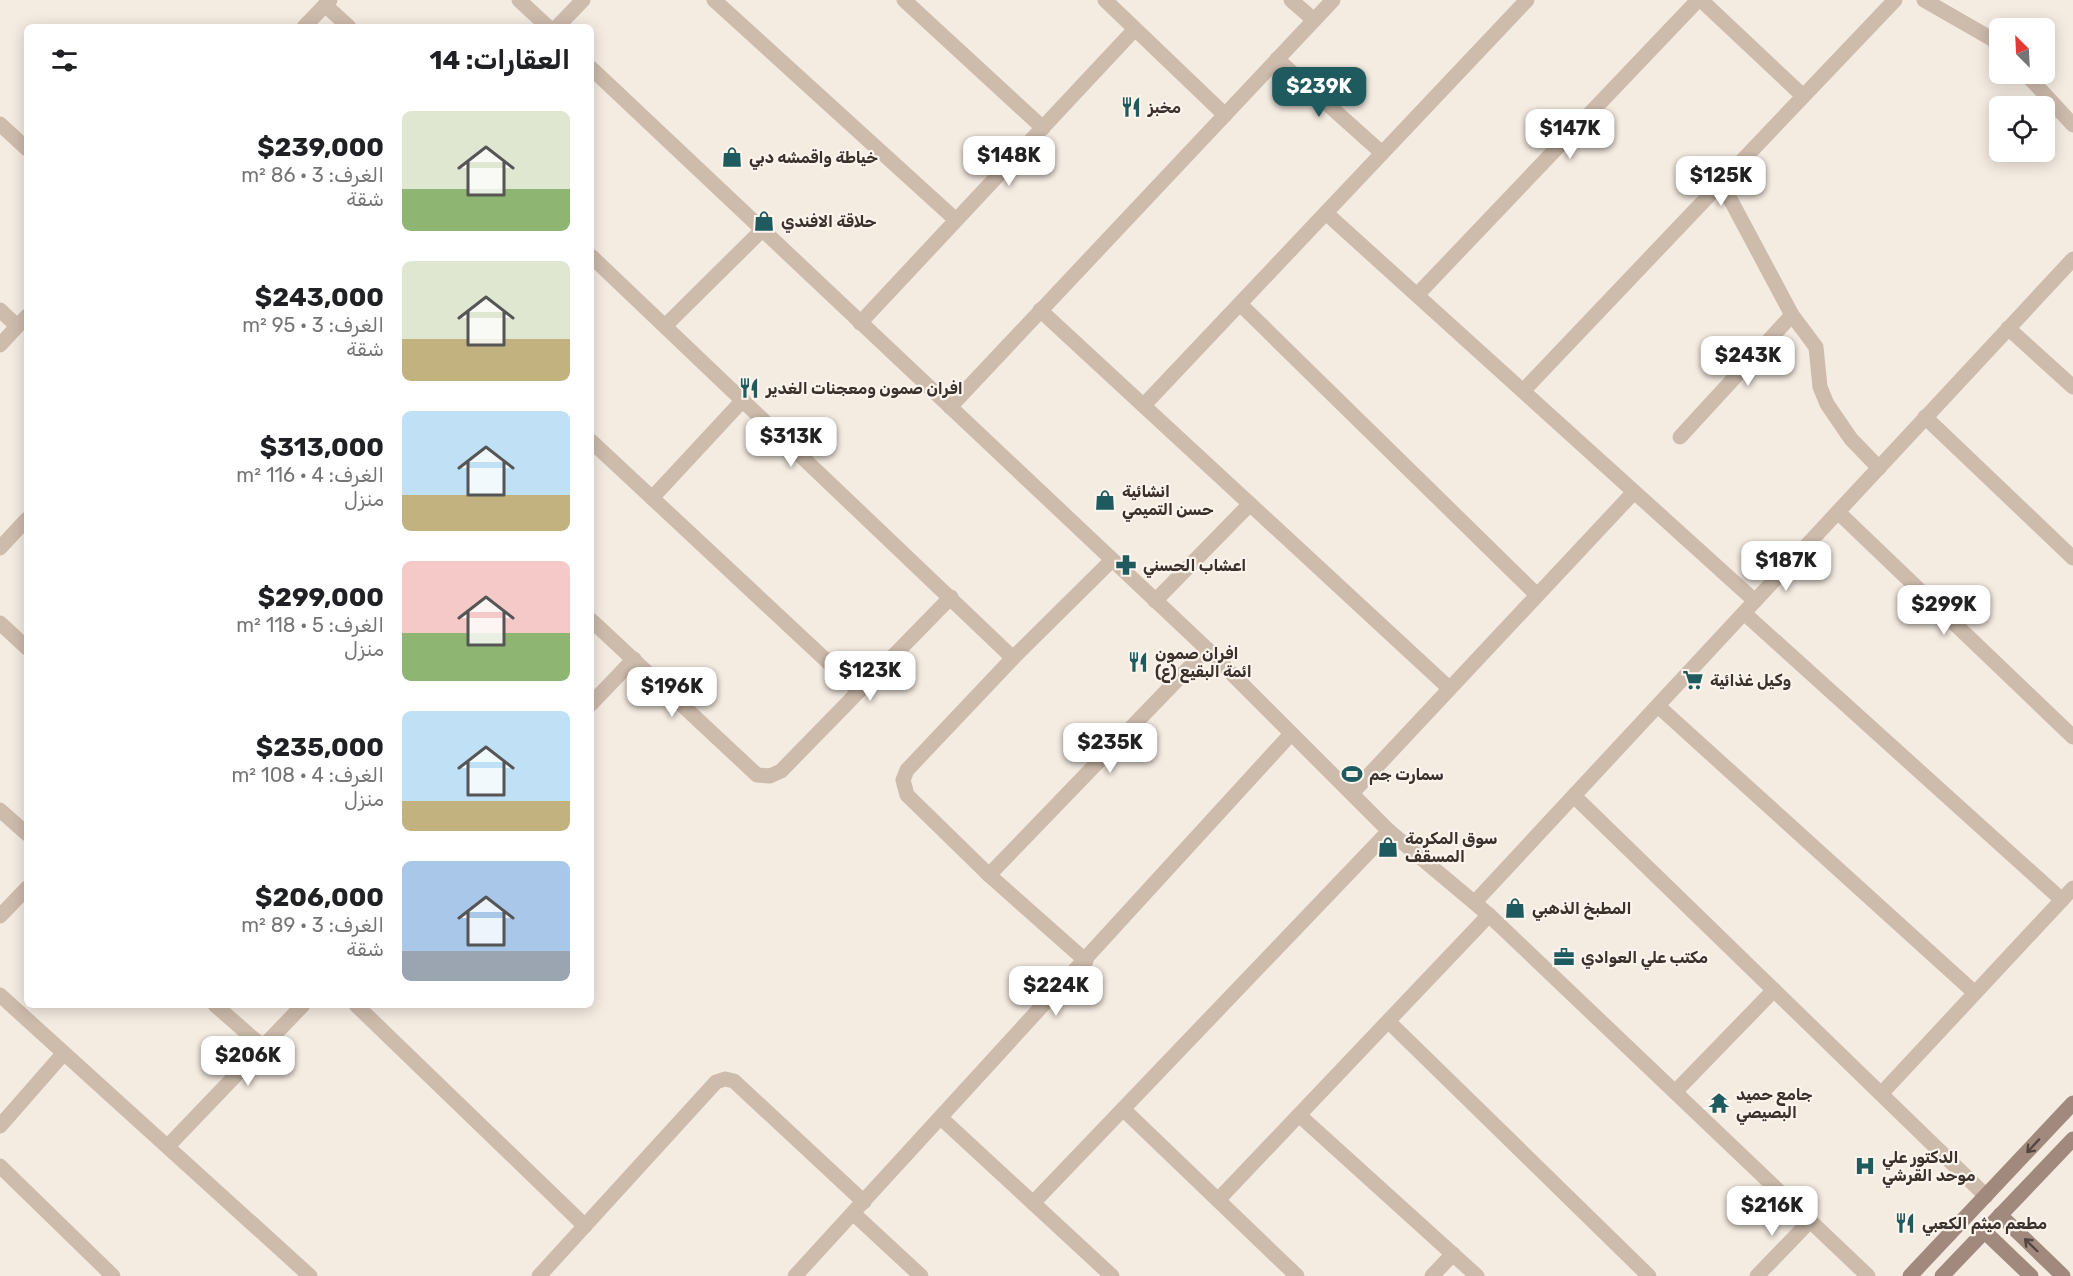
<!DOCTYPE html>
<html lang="ar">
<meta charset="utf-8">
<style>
:root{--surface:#fff;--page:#f6f6f6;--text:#202124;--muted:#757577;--accent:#1f5a5e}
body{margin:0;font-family:Rubik,Vazirmatn,sans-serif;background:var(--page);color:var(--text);direction:rtl;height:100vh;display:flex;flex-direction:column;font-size:22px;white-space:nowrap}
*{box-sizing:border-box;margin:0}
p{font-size:20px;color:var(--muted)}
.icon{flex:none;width:33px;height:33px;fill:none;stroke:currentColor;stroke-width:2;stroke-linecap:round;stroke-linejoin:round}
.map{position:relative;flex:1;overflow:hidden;direction:ltr}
.sheet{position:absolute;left:24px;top:24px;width:570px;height:984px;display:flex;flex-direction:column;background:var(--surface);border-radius:9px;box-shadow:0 3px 15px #0003;direction:rtl}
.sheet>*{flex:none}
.needle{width:39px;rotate:336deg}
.controls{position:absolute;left:1989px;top:18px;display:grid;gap:12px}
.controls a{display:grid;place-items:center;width:66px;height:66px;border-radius:9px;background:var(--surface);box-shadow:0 3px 15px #0003;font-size:30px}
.price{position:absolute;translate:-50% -51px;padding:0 14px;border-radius:12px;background:#fff;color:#222;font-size:20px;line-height:39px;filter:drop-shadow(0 2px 3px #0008)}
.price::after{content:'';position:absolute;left:50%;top:36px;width:18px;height:14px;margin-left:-9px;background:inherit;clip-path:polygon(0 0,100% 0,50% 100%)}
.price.current{background:var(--accent);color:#fff}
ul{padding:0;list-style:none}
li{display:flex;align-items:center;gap:18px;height:150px;padding:0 24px}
li span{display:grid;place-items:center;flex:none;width:168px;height:120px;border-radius:9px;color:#555}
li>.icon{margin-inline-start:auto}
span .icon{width:72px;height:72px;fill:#fffc;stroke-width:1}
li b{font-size:26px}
h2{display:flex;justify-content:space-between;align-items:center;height:72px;padding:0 24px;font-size:26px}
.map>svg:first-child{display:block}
</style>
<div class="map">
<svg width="2073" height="1276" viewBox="0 0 2073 1276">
<rect width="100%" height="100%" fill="#f4ebe1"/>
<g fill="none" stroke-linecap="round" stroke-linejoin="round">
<g stroke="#cdbbac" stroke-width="15">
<path d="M519,0l29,27"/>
<path d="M714,0l242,220"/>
<path d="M904,0l139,128"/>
<path d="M1105,0l120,115"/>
<path d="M1291,0l23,20"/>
<path d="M1701,0l101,95"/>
<path d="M1924,0l68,39 8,8"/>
<path d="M325,5l24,22"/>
<path d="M304,27l26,-27"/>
<path d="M557,27l26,-27"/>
<path d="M1277,59l105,94"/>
<path d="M591,68l616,581 182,182 100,84 379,361"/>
<path d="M2026,74l47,51"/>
<path d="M0,124l27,25"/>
<path d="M1721,182l71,133 24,32 4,40 7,17 24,35 28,29"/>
<path d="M1326,213l429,388"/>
<path d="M591,256l422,402"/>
<path d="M1417,295l281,-295"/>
<path d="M1240,304l296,290"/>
<path d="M0,310l17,16"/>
<path d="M1040,310l409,378"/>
<path d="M860,323l275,-294"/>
<path d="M665,326l97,-96"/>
<path d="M2008,328l65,59"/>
<path d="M0,345l27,-29"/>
<path d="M1523,391l372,-391"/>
<path d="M1144,405l383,-405"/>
<path d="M950,407l383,-407"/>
<path d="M1925,417l148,141"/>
<path d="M1680,437l112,-122"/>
<path d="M591,441l268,250"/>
<path d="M652,498l91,-98"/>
<path d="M1838,512l235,225"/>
<path d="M0,548l27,-29"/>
<path d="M1155,601l95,-97"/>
<path d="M1744,613l318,287"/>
<path d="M591,620l166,155 13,1 11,-5 170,-174"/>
<path d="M0,623l27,25"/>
<path d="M591,704l43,-45"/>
<path d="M1658,706l317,287"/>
<path d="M1353,792l281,-300"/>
<path d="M1574,796l412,400"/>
<path d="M0,810l27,24"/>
<path d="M989,875l218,-226"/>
<path d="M1475,902l598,-643"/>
<path d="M0,916l27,-28"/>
<path d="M1086,961l-97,-86 -82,-80 -4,-15 4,-10 106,-112 99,-98"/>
<path d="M0,995l310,281"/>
<path d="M215,1005l48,42"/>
<path d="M356,1005l229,221"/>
<path d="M1389,1022l260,254"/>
<path d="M1675,1092l99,-102"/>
<path d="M1881,1094l192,-206"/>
<path d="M1123,1109l174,167"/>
<path d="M1299,1115l178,161"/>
<path d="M941,1118l171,158"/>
<path d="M0,1126l63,-72"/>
<path d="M168,1146l135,-141"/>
<path d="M0,1166l113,110"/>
<path d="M1218,1200l271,-285"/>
<path d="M1033,1203l356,-372"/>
<path d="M853,1213l68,63"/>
<path d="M539,1276l177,-194 9,-3 9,2 130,121"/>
<path d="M795,1276l495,-541"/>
<path d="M1432,1276l21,-22"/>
<path d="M1757,1276l53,-55"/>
</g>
<g stroke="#a18a7d" stroke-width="15">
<path d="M2000,1215l63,61"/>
<path d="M1984,1231l47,45"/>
<path d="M1910,1276l163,-173"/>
<path d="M1942,1276l131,-137"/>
</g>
</g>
<defs><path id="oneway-shaft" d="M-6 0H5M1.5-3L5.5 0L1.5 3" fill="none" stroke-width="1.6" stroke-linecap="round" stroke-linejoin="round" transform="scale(1.5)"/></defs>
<g stroke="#544640">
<use href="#oneway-shaft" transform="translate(2033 1146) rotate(133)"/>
<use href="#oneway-shaft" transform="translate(2031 1245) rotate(-136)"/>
</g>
<defs>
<g id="restaurant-bare" transform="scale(1.62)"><path d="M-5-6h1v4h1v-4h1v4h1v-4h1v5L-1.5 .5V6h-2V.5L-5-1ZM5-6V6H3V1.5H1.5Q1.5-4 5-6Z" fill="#1f5a5e" stroke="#fbf5ee" stroke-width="2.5" paint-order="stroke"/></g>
<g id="shop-bare" transform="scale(1.62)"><path d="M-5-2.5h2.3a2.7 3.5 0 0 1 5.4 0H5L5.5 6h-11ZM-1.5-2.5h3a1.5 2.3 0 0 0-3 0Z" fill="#1f5a5e" stroke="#fbf5ee" stroke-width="2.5" paint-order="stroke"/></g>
<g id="pharmacy-bare" transform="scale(1.62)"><path d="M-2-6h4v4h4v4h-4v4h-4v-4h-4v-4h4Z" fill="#1f5a5e" stroke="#fbf5ee" stroke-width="2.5" paint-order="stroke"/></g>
<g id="supermarket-bare" transform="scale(1.62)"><path d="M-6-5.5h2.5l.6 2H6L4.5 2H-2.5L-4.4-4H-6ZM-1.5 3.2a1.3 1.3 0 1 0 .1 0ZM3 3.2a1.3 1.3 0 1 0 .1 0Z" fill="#1f5a5e" stroke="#fbf5ee" stroke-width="2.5" paint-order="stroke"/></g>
<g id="stadium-bare" transform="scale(1.62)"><path d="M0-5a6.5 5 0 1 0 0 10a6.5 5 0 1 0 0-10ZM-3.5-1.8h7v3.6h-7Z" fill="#1f5a5e" stroke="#fbf5ee" stroke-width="2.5" paint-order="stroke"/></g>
<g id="office-bare" transform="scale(1.62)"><path d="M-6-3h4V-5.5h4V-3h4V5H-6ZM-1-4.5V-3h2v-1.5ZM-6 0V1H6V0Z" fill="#1f5a5e" stroke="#fbf5ee" stroke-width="2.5" paint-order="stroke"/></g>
<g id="temple-bare" transform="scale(1.62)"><path d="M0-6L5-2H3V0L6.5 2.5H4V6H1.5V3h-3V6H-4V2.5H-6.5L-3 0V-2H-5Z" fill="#1f5a5e" stroke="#fbf5ee" stroke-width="2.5" paint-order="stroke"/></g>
<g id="hospital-bare" transform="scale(1.62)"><path d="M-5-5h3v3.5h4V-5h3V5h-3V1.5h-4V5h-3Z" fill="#1f5a5e" stroke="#fbf5ee" stroke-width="2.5" paint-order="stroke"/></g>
</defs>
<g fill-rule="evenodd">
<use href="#restaurant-bare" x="1131" y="107"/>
<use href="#shop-bare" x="732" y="157"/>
<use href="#shop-bare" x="764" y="221"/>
<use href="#restaurant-bare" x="749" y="388"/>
<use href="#shop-bare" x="1105" y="500"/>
<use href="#pharmacy-bare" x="1126" y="565"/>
<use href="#restaurant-bare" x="1138" y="662"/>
<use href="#supermarket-bare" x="1693" y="680"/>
<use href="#stadium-bare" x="1352" y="774"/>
<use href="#shop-bare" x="1388" y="847"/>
<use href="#shop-bare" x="1515" y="908"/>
<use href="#office-bare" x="1564" y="957"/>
<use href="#temple-bare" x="1719" y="1103"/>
<use href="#hospital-bare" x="1865" y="1166"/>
<use href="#restaurant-bare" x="1905" y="1223"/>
</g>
<g text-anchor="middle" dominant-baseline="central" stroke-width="4.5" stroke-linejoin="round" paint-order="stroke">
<g font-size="16" font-weight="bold" fill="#3b302b" stroke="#fbf5ee" text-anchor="start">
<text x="1148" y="107">مخبز</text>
<text x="749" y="157">خياطة واقمشه دبي</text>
<text x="781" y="221">حلاقة الافندي</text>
<text x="766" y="388">افران صمون ومعجنات الغدير</text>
<text x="1122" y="491">انشائية<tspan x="1122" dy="18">حسن التميمي</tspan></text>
<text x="1143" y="565">اعشاب الحسني</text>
<text x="1155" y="653">افران صمون<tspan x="1155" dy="18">ائمة البقيع (ع)</tspan></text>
<text x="1710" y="680">وكيل غذائية</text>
<text x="1369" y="774">سمارت جم</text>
<text x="1405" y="838">سوق المكرمة<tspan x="1405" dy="18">المسقف</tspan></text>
<text x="1532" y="908">المطبخ الذهبي</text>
<text x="1581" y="957">مكتب علي العوادي</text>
<text x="1736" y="1094">جامع حميد<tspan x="1736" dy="18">البصيصي</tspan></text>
<text x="1882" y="1157">الدكتور علي<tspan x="1882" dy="18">موحد القرشي</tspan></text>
<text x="1922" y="1223">مطعم ميثم الكعبي</text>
</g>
</g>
</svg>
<div class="controls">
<a><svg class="needle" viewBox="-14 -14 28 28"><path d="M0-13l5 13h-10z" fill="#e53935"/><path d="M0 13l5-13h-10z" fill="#757577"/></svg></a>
<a><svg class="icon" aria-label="locate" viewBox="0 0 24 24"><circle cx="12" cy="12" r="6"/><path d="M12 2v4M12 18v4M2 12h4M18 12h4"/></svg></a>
</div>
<b class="price current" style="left:1319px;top:118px">$239K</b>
<b class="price" style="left:1570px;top:160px">$147K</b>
<b class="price" style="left:1009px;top:187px">$148K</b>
<b class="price" style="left:1721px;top:207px">$125K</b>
<b class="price" style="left:1748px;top:387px">$243K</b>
<b class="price" style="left:791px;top:468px">$313K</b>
<b class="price" style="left:1786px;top:592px">$187K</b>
<b class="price" style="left:1944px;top:636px">$299K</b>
<b class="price" style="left:870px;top:702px">$123K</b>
<b class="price" style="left:672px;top:718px">$196K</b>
<b class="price" style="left:1110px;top:774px">$235K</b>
<b class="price" style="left:1056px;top:1017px">$224K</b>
<b class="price" style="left:248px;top:1087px">$206K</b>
<b class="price" style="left:1772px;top:1237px">$216K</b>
<section class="sheet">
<h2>العقارات: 14<svg class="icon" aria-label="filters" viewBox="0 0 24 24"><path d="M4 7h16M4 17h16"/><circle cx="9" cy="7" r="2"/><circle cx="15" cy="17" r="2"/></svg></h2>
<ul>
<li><span style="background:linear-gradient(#dfe7d0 65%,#8fb573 0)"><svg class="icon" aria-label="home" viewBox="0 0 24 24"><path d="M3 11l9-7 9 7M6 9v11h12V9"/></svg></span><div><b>$239,000</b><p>الغرف: 3 · 86 m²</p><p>شقة</p></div></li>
<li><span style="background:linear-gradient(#dfe7d0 65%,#c2b280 0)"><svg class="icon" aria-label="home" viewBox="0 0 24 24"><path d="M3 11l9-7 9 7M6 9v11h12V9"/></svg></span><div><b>$243,000</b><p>الغرف: 3 · 95 m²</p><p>شقة</p></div></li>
<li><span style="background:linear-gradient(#bfe0f5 70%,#c2b280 0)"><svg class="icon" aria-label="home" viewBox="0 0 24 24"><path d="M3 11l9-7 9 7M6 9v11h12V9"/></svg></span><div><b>$313,000</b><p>الغرف: 4 · 116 m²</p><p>منزل</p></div></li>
<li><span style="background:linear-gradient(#f6c9c9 60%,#8fb573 0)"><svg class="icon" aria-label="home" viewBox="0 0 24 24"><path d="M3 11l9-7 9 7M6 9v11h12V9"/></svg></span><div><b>$299,000</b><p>الغرف: 5 · 118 m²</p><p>منزل</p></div></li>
<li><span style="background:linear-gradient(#bfe0f5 75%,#c2b280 0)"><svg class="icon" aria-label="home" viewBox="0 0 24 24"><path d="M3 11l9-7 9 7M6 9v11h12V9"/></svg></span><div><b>$235,000</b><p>الغرف: 4 · 108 m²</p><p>منزل</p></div></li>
<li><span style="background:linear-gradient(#a9c7e8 75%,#9aa5b1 0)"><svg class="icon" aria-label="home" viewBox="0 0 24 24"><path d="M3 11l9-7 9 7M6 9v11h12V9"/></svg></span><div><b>$206,000</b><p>الغرف: 3 · 89 m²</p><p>شقة</p></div></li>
</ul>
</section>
</div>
